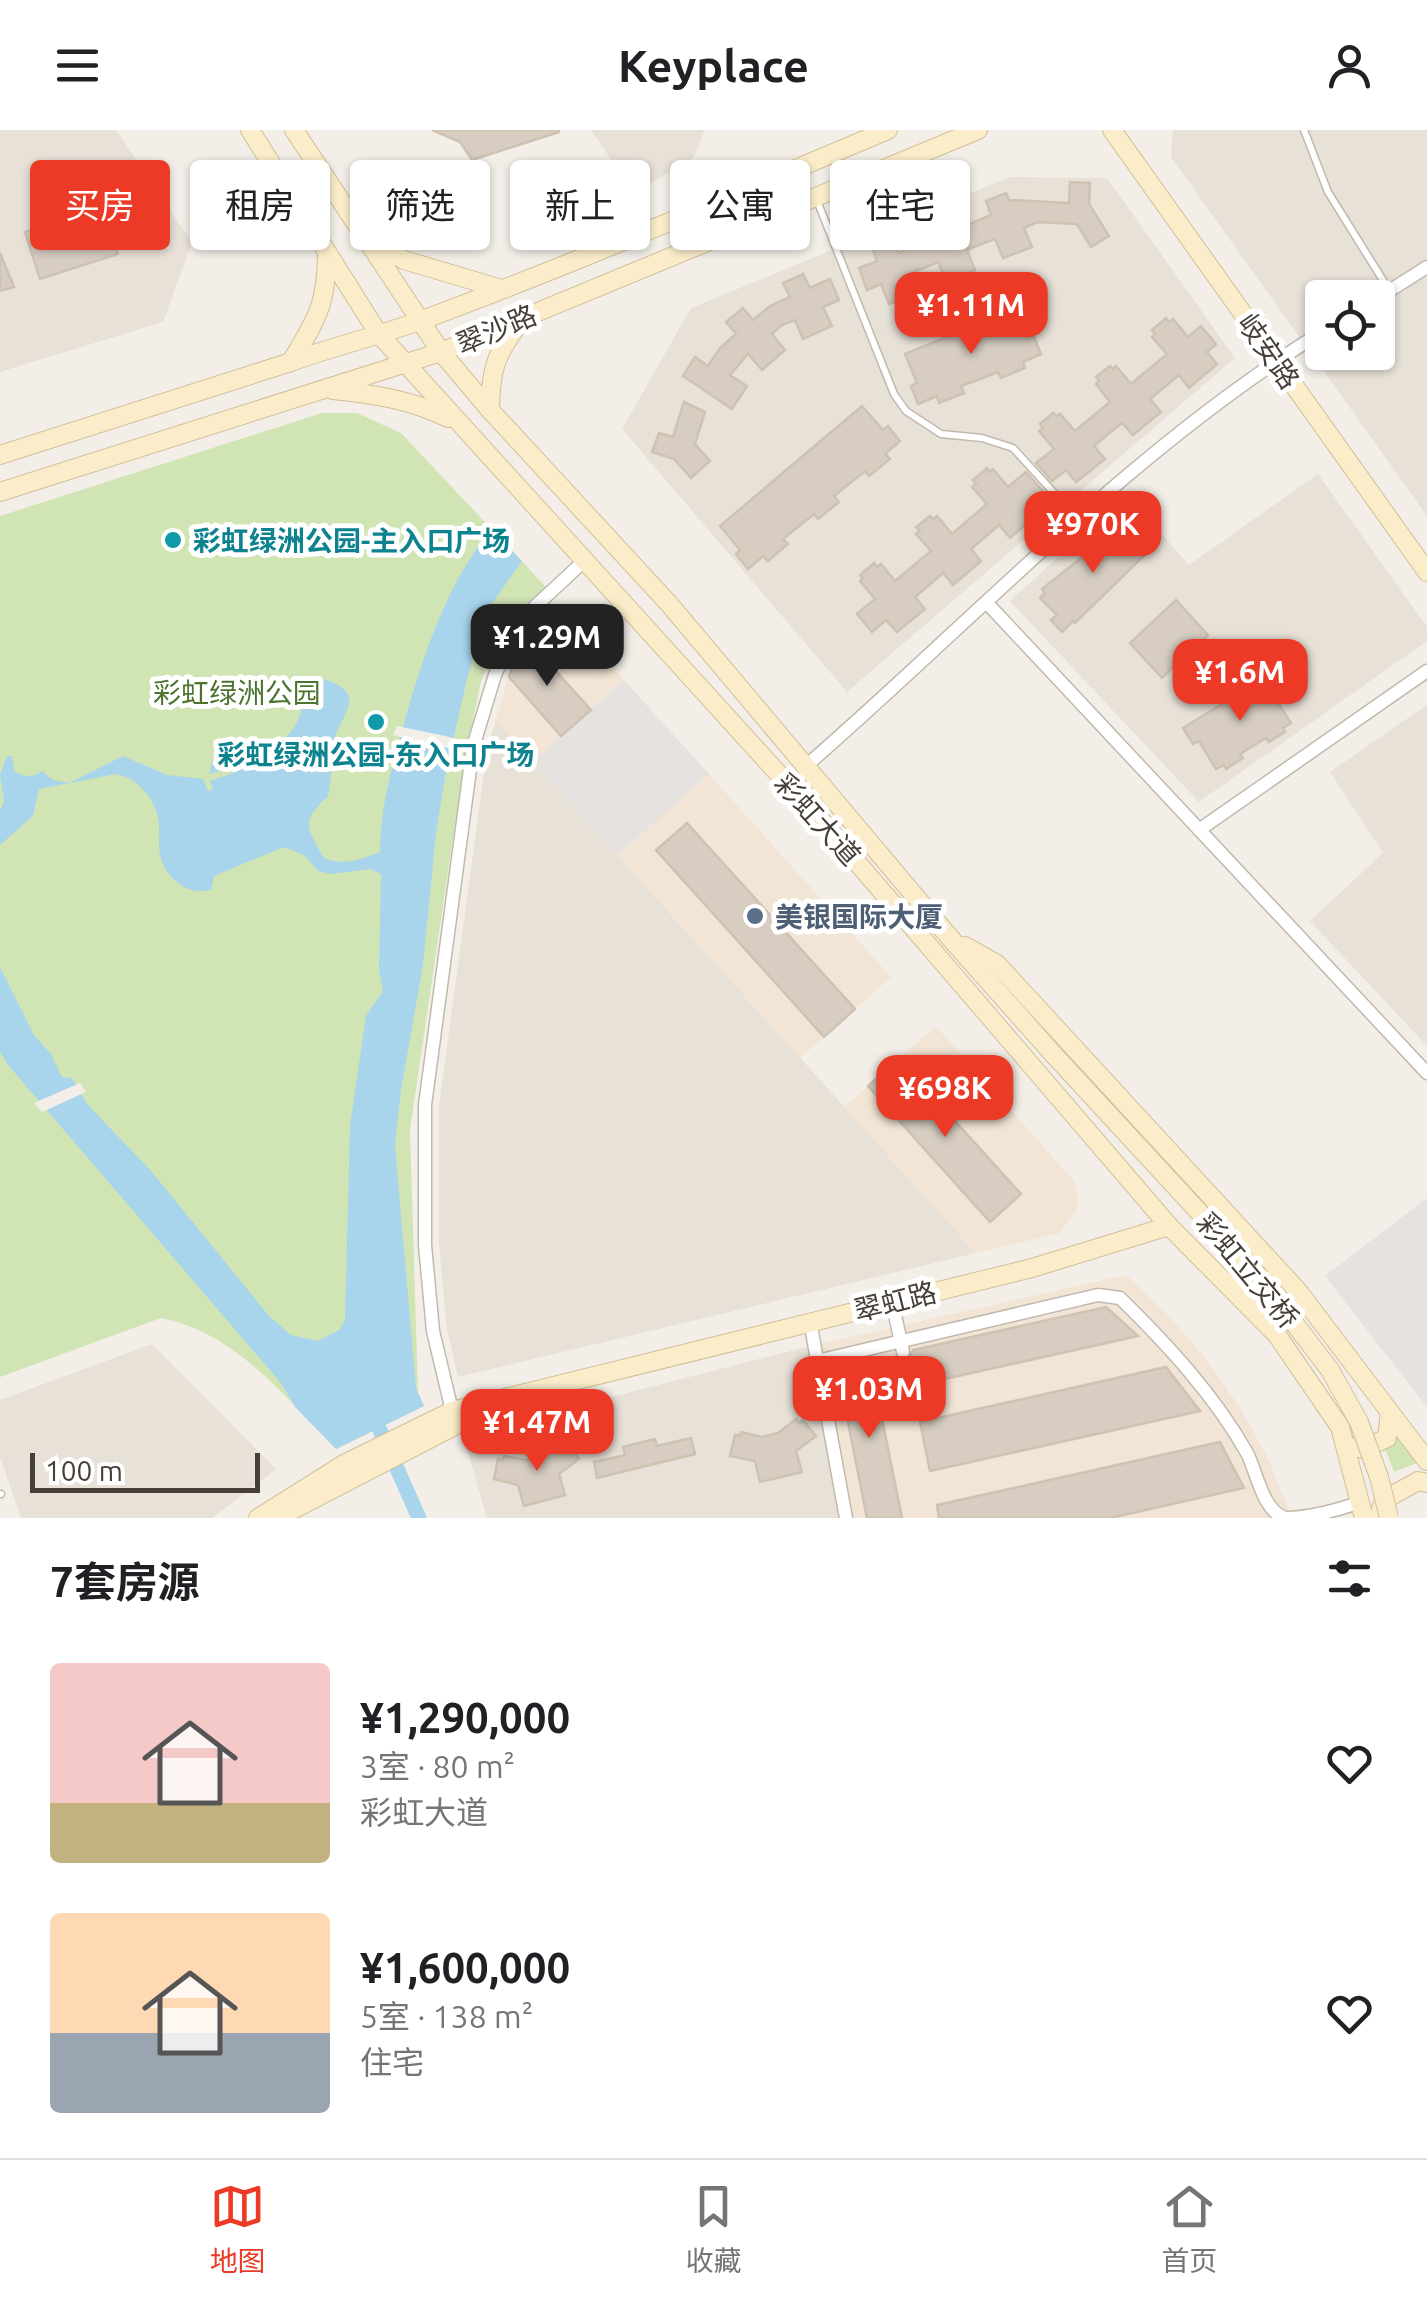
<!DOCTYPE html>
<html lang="zh">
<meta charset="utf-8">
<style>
:root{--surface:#fff;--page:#f2f2f2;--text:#202124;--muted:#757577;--line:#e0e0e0;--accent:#ec3a26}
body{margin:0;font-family:Ubuntu,"Noto Sans SC",sans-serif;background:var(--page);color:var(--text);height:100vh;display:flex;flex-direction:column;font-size:38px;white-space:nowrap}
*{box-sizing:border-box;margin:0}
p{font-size:32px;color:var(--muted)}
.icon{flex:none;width:55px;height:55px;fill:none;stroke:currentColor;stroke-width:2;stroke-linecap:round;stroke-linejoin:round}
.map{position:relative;height:1388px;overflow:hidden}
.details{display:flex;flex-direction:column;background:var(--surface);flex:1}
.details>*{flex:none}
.guide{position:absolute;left:30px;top:30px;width:1368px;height:90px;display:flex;gap:20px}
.fabs{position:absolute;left:1305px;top:150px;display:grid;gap:20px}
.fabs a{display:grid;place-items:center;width:90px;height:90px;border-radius:10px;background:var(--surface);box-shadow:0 2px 8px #0004;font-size:50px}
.scale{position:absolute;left:30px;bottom:25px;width:230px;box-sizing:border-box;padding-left:10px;border:5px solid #463f37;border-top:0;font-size:28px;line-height:35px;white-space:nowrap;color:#463f37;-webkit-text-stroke:8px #fff;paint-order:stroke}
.price{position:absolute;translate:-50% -85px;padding:0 22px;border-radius:20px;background:var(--accent);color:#fff;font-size:32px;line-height:65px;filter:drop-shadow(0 2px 5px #0008)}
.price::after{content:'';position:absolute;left:50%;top:60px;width:30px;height:22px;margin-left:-15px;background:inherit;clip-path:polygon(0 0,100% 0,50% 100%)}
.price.on{background:#222;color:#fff}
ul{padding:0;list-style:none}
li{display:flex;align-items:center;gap:30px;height:250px;padding:0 50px}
li span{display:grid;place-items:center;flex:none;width:280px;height:200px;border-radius:10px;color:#555}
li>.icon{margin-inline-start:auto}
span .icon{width:120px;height:120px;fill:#fffc;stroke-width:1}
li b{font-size:42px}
h2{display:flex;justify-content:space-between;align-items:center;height:120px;padding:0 50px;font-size:42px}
.chip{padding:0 35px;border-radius:10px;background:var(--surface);box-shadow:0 2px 8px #0004;font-size:35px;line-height:90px}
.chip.on{background:var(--accent);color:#fff}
header{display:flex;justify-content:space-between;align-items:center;height:130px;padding:0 50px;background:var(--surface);font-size:45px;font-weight:600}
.tab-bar{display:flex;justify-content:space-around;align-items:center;height:140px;border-top:2px solid var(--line);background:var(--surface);font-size:28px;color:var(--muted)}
.tab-bar a{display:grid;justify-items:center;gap:5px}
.tab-bar .on{color:var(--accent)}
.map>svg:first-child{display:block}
</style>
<header><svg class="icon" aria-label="menu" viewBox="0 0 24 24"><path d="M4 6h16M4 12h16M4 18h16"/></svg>Keyplace<svg class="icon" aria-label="person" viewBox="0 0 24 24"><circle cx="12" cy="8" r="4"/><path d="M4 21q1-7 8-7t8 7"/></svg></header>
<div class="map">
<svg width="1427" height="1388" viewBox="0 0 1427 1388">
<rect width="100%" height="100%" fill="#f3efe8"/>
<g fill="#e7e1d7" fill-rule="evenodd">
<path d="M0,0h116l76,113 -29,79 -163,50z"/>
<path d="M591,0h114l-12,28 -59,35z"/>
<path d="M1173,0h254v386l-256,-359zM1322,168h56v54h-56z"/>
<path d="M1010,47l97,1 128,180 -388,334 -225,-263 69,-121z"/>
<path d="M1318,344l109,153v14l-228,161 -189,-201 117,-106 62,70z"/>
<path d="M1427,575v341l-117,-125 73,-68 -53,-81z"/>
<path d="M496,590l480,533 -518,124 -11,-48 -8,-84v-139l48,-356z"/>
<path d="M152,1214l124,125 -64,49h-191l-21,-61v-57z"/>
<path d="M810,1216l39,172h-362l-24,-83z"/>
</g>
<g fill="#f3e5d5">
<path d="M560,478l64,72 -91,81 -37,-41 22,-76z"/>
<path d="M709,644l182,203 -91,81 -182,-203z"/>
<path d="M936,896l138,155 4,14 -1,14 -17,24 -84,20 -132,-146z"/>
<path d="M1126,1145l42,40 38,44 33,47 28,50 25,62h-443l-39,-172z"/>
</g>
<g fill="#d1e5b4">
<path d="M322,283h35l44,20 146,155 -29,22 -23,31 -15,44 -20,105 -50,340 8,263 6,13 -88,43c-50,-51 -101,-117 -175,-131l-161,59v-861z"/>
<path d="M1398,1300l24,31 -28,11 -9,-23 10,-10z"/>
</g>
<g fill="#e5e2e0">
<path d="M624,550l85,94 -91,81 -85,-94z"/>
<path d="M1427,1068v209l-102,-131z"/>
</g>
<path fill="#a8d4ec" d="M491,399l31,32 -34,48 -21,70 -21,93 -10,61 -13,132 -22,125 -6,55 21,243 8,18 -88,43 -41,-42 -14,-24 -273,-318 -8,-13v-85l34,68 17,19 11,23 10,1 15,26 65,68 117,144 22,19 27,6 21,-11 6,-10 5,-194 16,-110 17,-25 -4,-21 2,-96 -11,-5 -39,5 -13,-3 -14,-16 -20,-8 -70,29 -3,14c-22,6 -43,-10 -50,-31 -4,-13 0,-28 -3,-41 -4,-21 -21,-40 -42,-44l-77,15 -6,27 -33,29v-34l4,-10 -4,-26 7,-19h5l2,15c8,6 19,7 28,0l11,9 16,3 54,-27 44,19 36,4 5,12 5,-2 -3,-8 23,-8 -3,-5 -21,6 4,-15h12l8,6c24,-8 54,-20 65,-45 5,-10 4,-21 8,-31l17,-10c45,13 20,34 12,58 -6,18 -2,40 -7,59 -27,25 -22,31 -4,62 21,8 34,2 56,-6 0,-48 15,-97 28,-143 19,-65 41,-127 83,-180z"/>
<g fill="#f3efe8">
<path d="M397,596l62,13 -3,11 -63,-15z"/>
<path d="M80,953l6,9 -44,20 -8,-9z"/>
</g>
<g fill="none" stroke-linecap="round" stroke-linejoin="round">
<path stroke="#a8d4ec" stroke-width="15" d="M379,1298l40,90"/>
</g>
<g fill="#d7cdc1" stroke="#cec2b2" stroke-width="2.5">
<path d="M432,0h127v2l-87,28 -12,-18z"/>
<path d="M1070,52l20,1 -1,21 20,32 -18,11 -14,-23 -39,-2 -14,6 8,19 -29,11 -8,-19 -14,5 -14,6 8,20 -29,11 -8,-19 -14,6 -14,5 8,19 -29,12 -8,-20 -14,6 -8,-22 18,-7 -5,-14 20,-9 6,15 18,-7 17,-7 -6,-15 21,-8 5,14 19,-7 19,-8 -5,-14 20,-8 3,7 60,3z"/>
<path d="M102,77l16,47 -78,25 -15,-47z"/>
<path d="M0,123l14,34 -14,4z"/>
<path d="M803,144l7,14 20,-9 9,21 -16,7 9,19 -29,13 -8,-19 -13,5 -10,9 13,16 -23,20 -14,-16 -18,21 17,11 -15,23 -49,-33 12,-19 13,9 12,-18 16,-14 -10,-12 17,-14 10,12 17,-14 20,-9 -7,-14z"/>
<path d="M1016,179l12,30 6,-2 7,17 -18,8 2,6 -24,10 -3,-6 -18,7 -19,7 3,7 -25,10 -2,-7 -19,8 -7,-18 6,-3 -12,-29z"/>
<path d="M1166,188l3,4 4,-3 15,18 13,-11 15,18 -9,8 10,12 -28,24 -10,-13 -29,24 11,13 -28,23 -11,-12 -14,11 -14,12 11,13 -29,23 -10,-12 -14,11 -16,-18 18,-14 -15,-18 4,-3 -3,-4 13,-11 4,3 3,-2 15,17 18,-15 17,-14 -14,-18 3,-3 -3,-4 14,-11 3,3 3,-3 15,18 36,-30 -15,-17 3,-3 -3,-4z"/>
<path d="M684,272l21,10 -10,32 15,17 -19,17 -17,-19 -22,-7 7,-19 14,4z"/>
<path d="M862,276l21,24 5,-4 12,15 -15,13 5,5 -21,17 -4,-5 -16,13 -15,12 5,6 -21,17 -4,-5 -15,12 -16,13 5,5 -20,17 -5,-5 -15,13 -12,-15 4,-4 -20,-24z"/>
<path d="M987,338l3,4 3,-3 15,18 18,-15 16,18 -15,12 11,12 -28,24 -11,-13 -28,24 10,12 -28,24 -10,-12 -28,24 10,12 -28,23 -11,-12 -14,12 -15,-18 18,-15 -15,-18 3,-3 -3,-3 14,-12 3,4 4,-3 14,17 36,-30 -15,-17 4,-3 -4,-4 14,-11 3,3 4,-3 15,18 35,-30 -15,-17 4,-3 -3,-4z"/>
<path d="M1119,395l16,17 6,-5 10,12 -76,74 -2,-2 -11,11 -11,-12 6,-5 -17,-17 5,-5 -3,-4 48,-38 -4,-3 24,-22 4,3z"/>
<path d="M1176,470l32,35 -28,32 -3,-4 -15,15 -32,-35z"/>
<path d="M526,508l65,72 -30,26 -52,-59 9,-29z"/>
<path d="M1268,546l10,16 -5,3 18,28 -8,5 2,4 -16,10 -3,-4 -26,16 3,4 -17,11 -2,-4 -8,4 -17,-28 -6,3 -10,-16z"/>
<path d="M687,693l168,186 -31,28 -168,-187z"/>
<path d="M899,929l122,135 -31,28 -122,-136z"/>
<path d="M1106,1177l32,29 -225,50 -5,-26 5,-10z"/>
<path d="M870,1230l32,158h-35l-30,-151z"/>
<path d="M1166,1237l34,44 -270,60 -10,-49z"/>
<path d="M796,1289l3,4 4,-3 13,16 -20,15 6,21 -42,10 -5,-21 -25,-5 5,-21 5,1 1,-4 21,5 16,-4z"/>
<path d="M691,1308l4,16 -98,24 -3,-16 31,-7 -2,-8 32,-8 2,7z"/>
<path d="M560,1312l3,4 4,-3 12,16 -20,15 6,21 -41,11 -6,-21 -24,-6 4,-20 5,1 1,-4 21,4 17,-3z"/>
<path d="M1220,1312l24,46 -134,30h-171l-2,-13z"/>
</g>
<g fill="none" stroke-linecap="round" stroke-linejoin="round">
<g stroke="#c1b9ae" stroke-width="9">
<g id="lane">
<path d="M1304,0l24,62 61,98"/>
<path d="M816,68l78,196 12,17 35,23 41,4 31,10 64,70"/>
<path d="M0,1364h1"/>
</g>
</g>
<g stroke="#c1b9ae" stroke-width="15">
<g id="street">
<path d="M1378,168l49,-31"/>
<path d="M987,473l440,470"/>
<path d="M807,635c167,-145 326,-317 515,-433"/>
<path d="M1199,700l228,-159"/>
<path d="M892,1171l11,51"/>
<path d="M810,1191l36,197"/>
<path d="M817,1231l281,-66 22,3c47,46 95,98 127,155 10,19 15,57 38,65 22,0 54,-8 75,-16"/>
<path d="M453,1285l-20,-84 -8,-86v-140l48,-358 22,-72 14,-32 19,-30 56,-52"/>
</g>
</g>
<g stroke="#d0bf9a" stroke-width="20">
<g id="secondary">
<path d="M250,0l128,203 447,492 344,401 108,109 63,92 24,91"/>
<path d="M294,0l147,222 49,58 180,195 281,334 103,116"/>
<path d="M1112,0l315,442"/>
<path d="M369,110l35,20 94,28"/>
<path d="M291,232c26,-44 35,-55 36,-108"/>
<path d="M333,260c40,4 79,10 115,28"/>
<path d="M490,280c1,-45 6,-55 32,-91"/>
<path d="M0,325l291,-93c43,-16 88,-26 131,-42 157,-58 311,-125 466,-190"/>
<path d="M0,362l441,-140 537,-222"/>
<path d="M965,816l32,18 301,327 129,170"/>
<path d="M1356,1317l8,2 23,-11 3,-26"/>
<path d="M258,1388l86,-54 108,-53 580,-143 137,-42"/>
<path d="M277,1388l212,-110"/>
<path d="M1378,1388l6,-18 34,-19 9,2"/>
</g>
</g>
<use href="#lane" stroke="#fff" stroke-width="6"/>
<use href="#street" stroke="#fff" stroke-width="12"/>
<use href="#secondary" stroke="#fbedca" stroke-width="18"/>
<g stroke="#d0bf9a" stroke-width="20" stroke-linecap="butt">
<path id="secondary-bridge" d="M1054,925l205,222 71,93 29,52 20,55 10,41"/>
</g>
<use href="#secondary-bridge" stroke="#fbedca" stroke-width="18"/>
</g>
<g fill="#0f9aa8" stroke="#fff" stroke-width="4">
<circle cx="173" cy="410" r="10"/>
<circle cx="376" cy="592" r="10"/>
</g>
<circle fill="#5c6f8a" stroke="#fff" stroke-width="4" cx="755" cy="786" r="10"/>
<g text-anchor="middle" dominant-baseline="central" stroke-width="10" stroke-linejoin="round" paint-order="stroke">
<g font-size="28" fill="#463f37" stroke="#fff">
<text transform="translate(496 199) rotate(-23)">翠沙路</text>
<text transform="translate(1269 221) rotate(55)">岐安路</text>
<text transform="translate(818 689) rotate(48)">彩虹大道</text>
<text transform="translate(1248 1140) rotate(50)">彩虹立交桥</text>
<text transform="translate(895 1171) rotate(-14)">翠虹路</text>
</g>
<g font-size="28" font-weight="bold" fill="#0d838f" stroke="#fff" text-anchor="start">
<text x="193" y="410">彩虹绿洲公园-主入口广场</text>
<text x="376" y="624" text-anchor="middle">彩虹绿洲公园-东入口广场</text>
</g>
<g font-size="28" fill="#4c742e" stroke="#fff">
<text x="237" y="562">彩虹绿洲公园</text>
</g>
<g font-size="28" font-weight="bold" fill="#4e5e75" stroke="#fff" text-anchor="start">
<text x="775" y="786">美银国际大厦</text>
</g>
</g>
</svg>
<div class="fabs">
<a><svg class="icon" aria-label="locate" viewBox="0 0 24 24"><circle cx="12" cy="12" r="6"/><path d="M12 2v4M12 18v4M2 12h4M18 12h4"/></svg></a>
</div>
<div class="scale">100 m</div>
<b class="price" style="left:971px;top:227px">¥1.11M</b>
<b class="price" style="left:1093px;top:446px">¥970K</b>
<b class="price on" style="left:547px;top:559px">¥1.29M</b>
<b class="price" style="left:1240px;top:594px">¥1.6M</b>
<b class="price" style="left:945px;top:1010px">¥698K</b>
<b class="price" style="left:869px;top:1311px">¥1.03M</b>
<b class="price" style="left:537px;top:1344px">¥1.47M</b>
<div class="guide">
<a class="chip on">买房</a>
<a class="chip">租房</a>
<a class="chip">筛选</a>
<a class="chip">新上</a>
<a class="chip">公寓</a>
<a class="chip">住宅</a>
</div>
</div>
<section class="details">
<h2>7套房源<svg class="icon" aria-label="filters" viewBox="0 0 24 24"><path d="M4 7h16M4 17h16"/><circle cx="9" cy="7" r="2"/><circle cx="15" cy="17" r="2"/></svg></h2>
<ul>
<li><span style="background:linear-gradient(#f6c9c9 70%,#c2b280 0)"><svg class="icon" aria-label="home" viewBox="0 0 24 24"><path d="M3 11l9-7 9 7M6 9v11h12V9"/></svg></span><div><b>¥1,290,000</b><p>3室 · 80 m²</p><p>彩虹大道</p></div><svg class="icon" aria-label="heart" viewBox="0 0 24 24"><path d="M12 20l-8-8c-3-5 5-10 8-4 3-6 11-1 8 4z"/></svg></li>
<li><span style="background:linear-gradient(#ffd9b3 60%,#9aa5b1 0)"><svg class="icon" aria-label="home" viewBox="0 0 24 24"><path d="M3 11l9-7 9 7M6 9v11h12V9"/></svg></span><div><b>¥1,600,000</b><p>5室 · 138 m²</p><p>住宅</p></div><svg class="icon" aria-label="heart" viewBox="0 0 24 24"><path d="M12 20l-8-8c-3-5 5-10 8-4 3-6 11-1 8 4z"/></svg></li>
</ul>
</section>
<nav class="tab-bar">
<a class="on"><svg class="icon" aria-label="map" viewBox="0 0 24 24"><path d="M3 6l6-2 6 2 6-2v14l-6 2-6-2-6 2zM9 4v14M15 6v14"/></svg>地图</a>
<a><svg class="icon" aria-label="saved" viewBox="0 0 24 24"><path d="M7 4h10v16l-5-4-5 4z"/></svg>收藏</a>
<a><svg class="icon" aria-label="home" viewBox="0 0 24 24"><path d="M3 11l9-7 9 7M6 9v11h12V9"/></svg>首页</a>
</nav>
